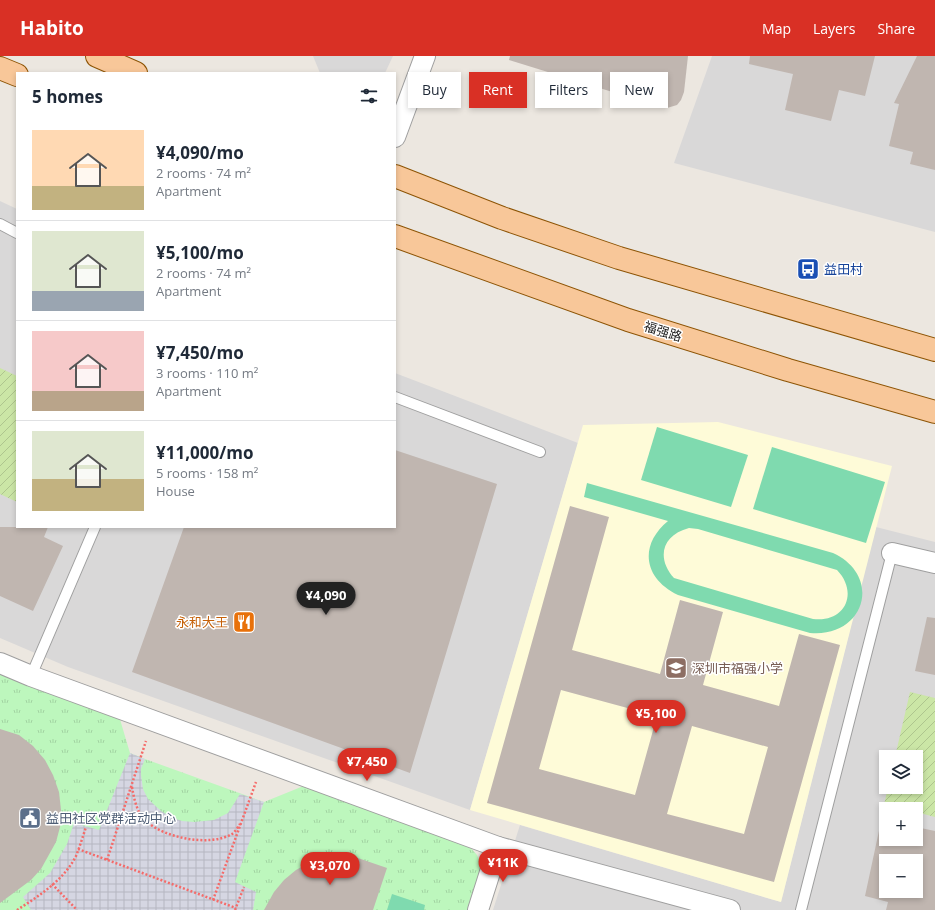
<!DOCTYPE html>
<meta charset="utf-8">
<style>
:root{--surface:#fff;--page:#f2f2f3;--text:#1f2937;--muted:#747a83;--line:#e0e1e3;--accent:#d93025}
body{margin:0;font-family:"Open Sans","Noto Sans SC",sans-serif;background:var(--page);color:var(--text);height:100vh;display:flex;flex-direction:column;font-size:15px;white-space:nowrap}
*{box-sizing:border-box;margin:0}
p{font-size:13px;color:var(--muted)}
.icon{flex:none;width:22px;height:22px;fill:none;stroke:currentColor;stroke-width:2;stroke-linecap:round;stroke-linejoin:round}
.map{position:relative;flex:1;overflow:hidden}
.panel{position:absolute;left:16px;top:16px;width:380px;height:456px;display:flex;flex-direction:column;background:var(--surface);border-radius:0px;box-shadow:0 2px 6px #0003}
.panel>*{flex:none}
.guide{position:absolute;left:408px;top:16px;width:380px;height:36px;display:flex;gap:8px}
.buttons{position:absolute;left:879px;top:694px;display:grid;gap:8px}
.buttons a{display:grid;place-items:center;width:44px;height:44px;border-radius:0px;background:var(--surface);box-shadow:0 2px 6px #0003;font-size:20px}
.price{position:absolute;translate:-50% -34px;padding:0 9px;border-radius:14px;background:var(--accent);color:#fff;font-size:13px;line-height:26px;filter:drop-shadow(0 1px 2px #0008)}
.price::after{content:'';position:absolute;left:50%;top:24px;width:12px;height:9px;margin-left:-6px;background:inherit;clip-path:polygon(0 0,100% 0,50% 100%)}
.price.on{background:#222;color:#fff}
ul{padding:0;list-style:none}
li{display:flex;align-items:center;gap:12px;height:100px;padding:0 16px}
li+li{border-top:1px solid var(--line)}
li span{display:grid;place-items:center;flex:none;width:112px;height:80px;border-radius:0px;color:#555}
li>.icon{margin-inline-start:auto}
span .icon{width:48px;height:48px;fill:#fffc;stroke-width:1}
li b{font-size:17px}
h2{display:flex;justify-content:space-between;align-items:center;height:48px;padding:0 16px;font-size:17px}
.pill{padding:0 14px;border-radius:0px;background:var(--surface);box-shadow:0 2px 6px #0003;font-size:14px;line-height:36px}
.pill.on{background:var(--accent);color:#fff}
header{display:flex;align-items:center;gap:24px;box-sizing:border-box;height:56px;padding:0 20px;background:var(--accent);color:#fff}
header strong{font-size:19px}
nav{display:flex;gap:22px;margin-inline-start:auto;font-size:14px}
.map>svg:first-child{display:block}
</style>
<header>
<strong>Habito</strong>
<nav><a>Map</a><a>Layers</a><a>Share</a></nav>
</header>
<div class="map">
<svg width="935" height="854" viewBox="0 0 935 854">
<defs>
<pattern id="park-tufts" width="24" height="20" patternUnits="userSpaceOnUse"><rect width="24" height="20" fill="#bdf7bd"/><path d="M3 7l-1-3M5 7V3M7 7l1-3M15 17l-1-3M17 17v-4M19 17l1-3" fill="none" stroke="#a2d3a2"/></pattern>
<pattern id="garden-furrows" width="10" height="10" patternUnits="userSpaceOnUse"><rect width="10" height="10" fill="#cbe6a6"/><path d="M-1 1l2-2M0 10L10 0M9 11l2-2" fill="none" stroke="#aec58e"/></pattern>
<pattern id="plaza-grid" width="8" height="8" patternUnits="userSpaceOnUse"><rect width="8" height="8" fill="#d5d6e2"/><path d="M0 4h8M4 0v8" fill="none" stroke="#b6b7c1"/></pattern>
</defs>
<rect width="100%" height="100%" fill="#ece7e0"/>
<g fill="#d9d8d8" fill-rule="evenodd">
<path d="M313,0h80l-8,17h-65z"/>
<path d="M712,0h223v176l-261,-69z"/>
<path d="M0,145l17,8v318h378v-154l183,70 -108,367 -402,-143 -68,-29z"/>
<path d="M876,471l59,15v368h-442l27,-85 261,77zM886,701h30v30h-30zM886,753h30v30h-30zM886,805h30v30h-30z"/>
</g>
<path fill="#fefbd8" d="M718,366l174,44 -111,436 -311,-92 113,-385z"/>
<path fill="url(#park-tufts)" d="M0,610l119,50 11,37 15,6 119,43 42,-17 163,61 8,9 8,18 -12,37h-473z"/>
<g fill="url(#garden-furrows)">
<path d="M0,312l17,8v126l-17,-8z"/>
<path d="M910,636l25,6v119l-19,-5v-3h-15l-17,-4 4,-18h28v-30h-21z"/>
</g>
<g fill="#7fdaaf" fill-rule="evenodd">
<path d="M657,371l91,28 -17,52 -90,-27z"/>
<path d="M772,391l113,35 -19,61 -113,-34z"/>
<path d="M587,427l246,70c50,23 32,85 -23,80l-132,-38c-35,-17 -39,-50 -10,-74l-84,-24zM689,472l9,1 139,41c22,23 8,53 -24,49l-139,-41c-18,-20 -12,-43 15,-50z"/>
<path d="M392,838l33,11 -1,5h-37z"/>
</g>
<path fill="url(#plaza-grid)" d="M130,697l15,6 -4,10v6l2,14 5,10 13,12 12,7 9,3 12,1 20,-2 14,-7 12,-19 24,8 -29,80 21,10 -3,18h-222l-8,-13 27,-24 17,-29 7,-21 25,7z"/>
<g fill="#c0b6b0" fill-rule="evenodd">
<path d="M510,0h178l-4,36 -3,8 -4,5 -10,3 -6,-1 -152,-47z"/>
<path d="M750,0h125l-10,40 -26,-6 -8,31 -46,-11 8,-36 -44,-10z"/>
<path d="M917,0h18v114l-25,-6 3,-12 -24,-6 10,-42 -5,-1z"/>
<path d="M395,394l102,34 -87,289 -278,-101 52,-145h211z"/>
<path d="M570,450l39,11 -37,133 88,24 20,-74 43,12 -20,73 76,21 20,-72 41,11 -66,237 -287,-79zM561,634l96,26 -22,79 -96,-26zM692,670l76,21 -24,87 -77,-20z"/>
<path d="M0,471h48l-4,10 19,9 -30,65 -33,-15z"/>
<path d="M927,561l8,1v57l-20,-4z"/>
<path d="M0,673l19,6 14,11 12,14 8,15 6,17 2,18 -1,17 -4,15 -15,27 -10,11 -31,23z"/>
<path d="M880,770l6,1v12h30v-12l19,4v79h-49l2,-8 -23,-6zM886,805h30v30h-30z"/>
<path d="M340,800l15,1 32,11 -14,42h-109l10,-18 10,-12 12,-10 13,-7z"/>
</g>
<g fill="none" stroke-linecap="round" stroke-linejoin="round">
<g stroke="#9f9f9f" stroke-width="12">
<g id="lane">
<path d="M0,168l17,9"/>
<path d="M395,341l145,55"/>
<path d="M31,620l64,-149"/>
<path d="M801,854l91,-357"/>
</g>
</g>
<g stroke="#9f9f9f" stroke-width="22">
<g id="street">
<path d="M395,81l30,-81"/>
<path d="M892,497l43,10"/>
<path d="M0,607l31,13 467,171 232,63"/>
<path d="M478,854l20,-63"/>
</g>
</g>
<g stroke="#8d5405" stroke-width="24">
<g id="primary">
<path d="M97,0l39,17"/>
<path d="M0,12l17,7"/>
<path d="M395,120l107,42 117,40 316,92"/>
<path d="M395,180l233,84 160,50 147,42"/>
</g>
</g>
<g stroke="#f56b69" stroke-width="2.5" stroke-dasharray="2 2" stroke-linecap="butt">
<path d="M132,731c2,12 5,26 14,34 18,17 64,26 86,13 3,-2 6,-7 8,-10"/>
<path d="M78,793l158,59"/>
<path d="M107,804l39,-119"/>
<path d="M52,828l25,26"/>
<path d="M213,844l43,-118"/>
<path d="M17,854c22,-14 47,-30 59,-54 4,-10 7,-20 10,-29"/>
<path d="M235,854l9,-23"/>
</g>
<use href="#lane" stroke="#fff" stroke-width="10"/>
<use href="#street" stroke="#fff" stroke-width="20"/>
<use href="#primary" stroke="#f8c799" stroke-width="22"/>
</g>
<defs>
<g id="bus-square" transform="scale(1.15)"><rect x="-9" y="-9" width="18" height="18" rx="4" fill="#1a4fb4" stroke="#fff"/><path d="M-5-6H5V4H4V6H2V4H-2V6H-4V4H-5ZM-3.5-4V0h7V-4ZM-3.5 1.2v1.5H-2V1.2ZM2 1.2v1.5H3.5V1.2Z" fill="#fff"/></g>
<g id="restaurant-square" transform="scale(1.15)"><rect x="-9" y="-9" width="18" height="18" rx="4" fill="#e8710a" stroke="#fff"/><path d="M-5-6h1v4h1v-4h1v4h1v-4h1v5L-1.5 .5V6h-2V.5L-5-1ZM5-6V6H3V1.5H1.5Q1.5-4 5-6Z" fill="#fff"/></g>
<g id="school-square" transform="scale(1.15)"><rect x="-9" y="-9" width="18" height="18" rx="4" fill="#8d6e63" stroke="#fff"/><path d="M0-5L7-2L0 1L-7-2ZM-4 1L0 2.5L4 1V4Q0 6-4 4Z" fill="#fff"/></g>
<g id="civic-square" transform="scale(1.15)"><rect x="-9" y="-9" width="18" height="18" rx="4" fill="#5c6f8a" stroke="#fff"/><path d="M-.6-6.5H3V-4.5H.6V-3L4-1V1h2V6H-6V1h2V-1L-.6-3ZM-1.2 2.5V6h2.4V2.5Z" fill="#fff"/></g>
</defs>
<g fill-rule="evenodd">
<use href="#bus-square" x="808" y="213"/>
<use href="#restaurant-square" x="244" y="566"/>
<use href="#school-square" x="676" y="612"/>
<use href="#civic-square" x="30" y="762"/>
</g>
<g text-anchor="middle" dominant-baseline="central" stroke-width="3" stroke-linejoin="round" paint-order="stroke">
<g font-size="13" fill="#164399" stroke="#fff" text-anchor="start">
<text x="824" y="213">益田村</text>
</g>
<g font-size="13" fill="#1b1b1b" stroke="#fff">
<text transform="translate(663 275) rotate(17)">福强路</text>
</g>
<g font-size="13" fill="#c56008" stroke="#fff" text-anchor="end">
<text x="228" y="566">永和大王</text>
</g>
<g font-size="13" fill="#785e54" stroke="#fff" text-anchor="start">
<text x="692" y="612">深圳市福强小学</text>
</g>
<g font-size="13" fill="#4e5e75" stroke="#fff" text-anchor="start">
<text x="46" y="762">益田社区党群活动中心</text>
</g>
</g>
</svg>
<div class="buttons">
<a><svg class="icon" aria-label="layers" viewBox="0 0 24 24"><path d="M12 4l9 5-9 5-9-5zM3 14l9 5 9-5"/></svg></a>
<a>+</a>
<a>−</a>
</div>
<b class="price on" style="left:326px;top:560px">¥4,090</b>
<b class="price" style="left:656px;top:678px">¥5,100</b>
<b class="price" style="left:367px;top:726px">¥7,450</b>
<b class="price" style="left:503px;top:827px">¥11K</b>
<b class="price" style="left:330px;top:830px">¥3,070</b>
<div class="guide">
<a class="pill">Buy</a>
<a class="pill on">Rent</a>
<a class="pill">Filters</a>
<a class="pill">New</a>
</div>
<section class="panel">
<h2>5 homes<svg class="icon" aria-label="filters" viewBox="0 0 24 24"><path d="M4 7h16M4 17h16"/><circle cx="9" cy="7" r="2"/><circle cx="15" cy="17" r="2"/></svg></h2>
<ul>
<li><span style="background:linear-gradient(#ffd9b3 70%,#c2b280 0)"><svg class="icon" aria-label="home" viewBox="0 0 24 24"><path d="M3 11l9-7 9 7M6 9v11h12V9"/></svg></span><div><b>¥4,090/mo</b><p>2 rooms · 74 m²</p><p>Apartment</p></div></li>
<li><span style="background:linear-gradient(#dfe7d0 75%,#9aa5b1 0)"><svg class="icon" aria-label="home" viewBox="0 0 24 24"><path d="M3 11l9-7 9 7M6 9v11h12V9"/></svg></span><div><b>¥5,100/mo</b><p>2 rooms · 74 m²</p><p>Apartment</p></div></li>
<li><span style="background:linear-gradient(#f6c9c9 75%,#b9a48a 0)"><svg class="icon" aria-label="home" viewBox="0 0 24 24"><path d="M3 11l9-7 9 7M6 9v11h12V9"/></svg></span><div><b>¥7,450/mo</b><p>3 rooms · 110 m²</p><p>Apartment</p></div></li>
<li><span style="background:linear-gradient(#dfe7d0 60%,#c2b280 0)"><svg class="icon" aria-label="home" viewBox="0 0 24 24"><path d="M3 11l9-7 9 7M6 9v11h12V9"/></svg></span><div><b>¥11,000/mo</b><p>5 rooms · 158 m²</p><p>House</p></div></li>
</ul>
</section>
</div>
